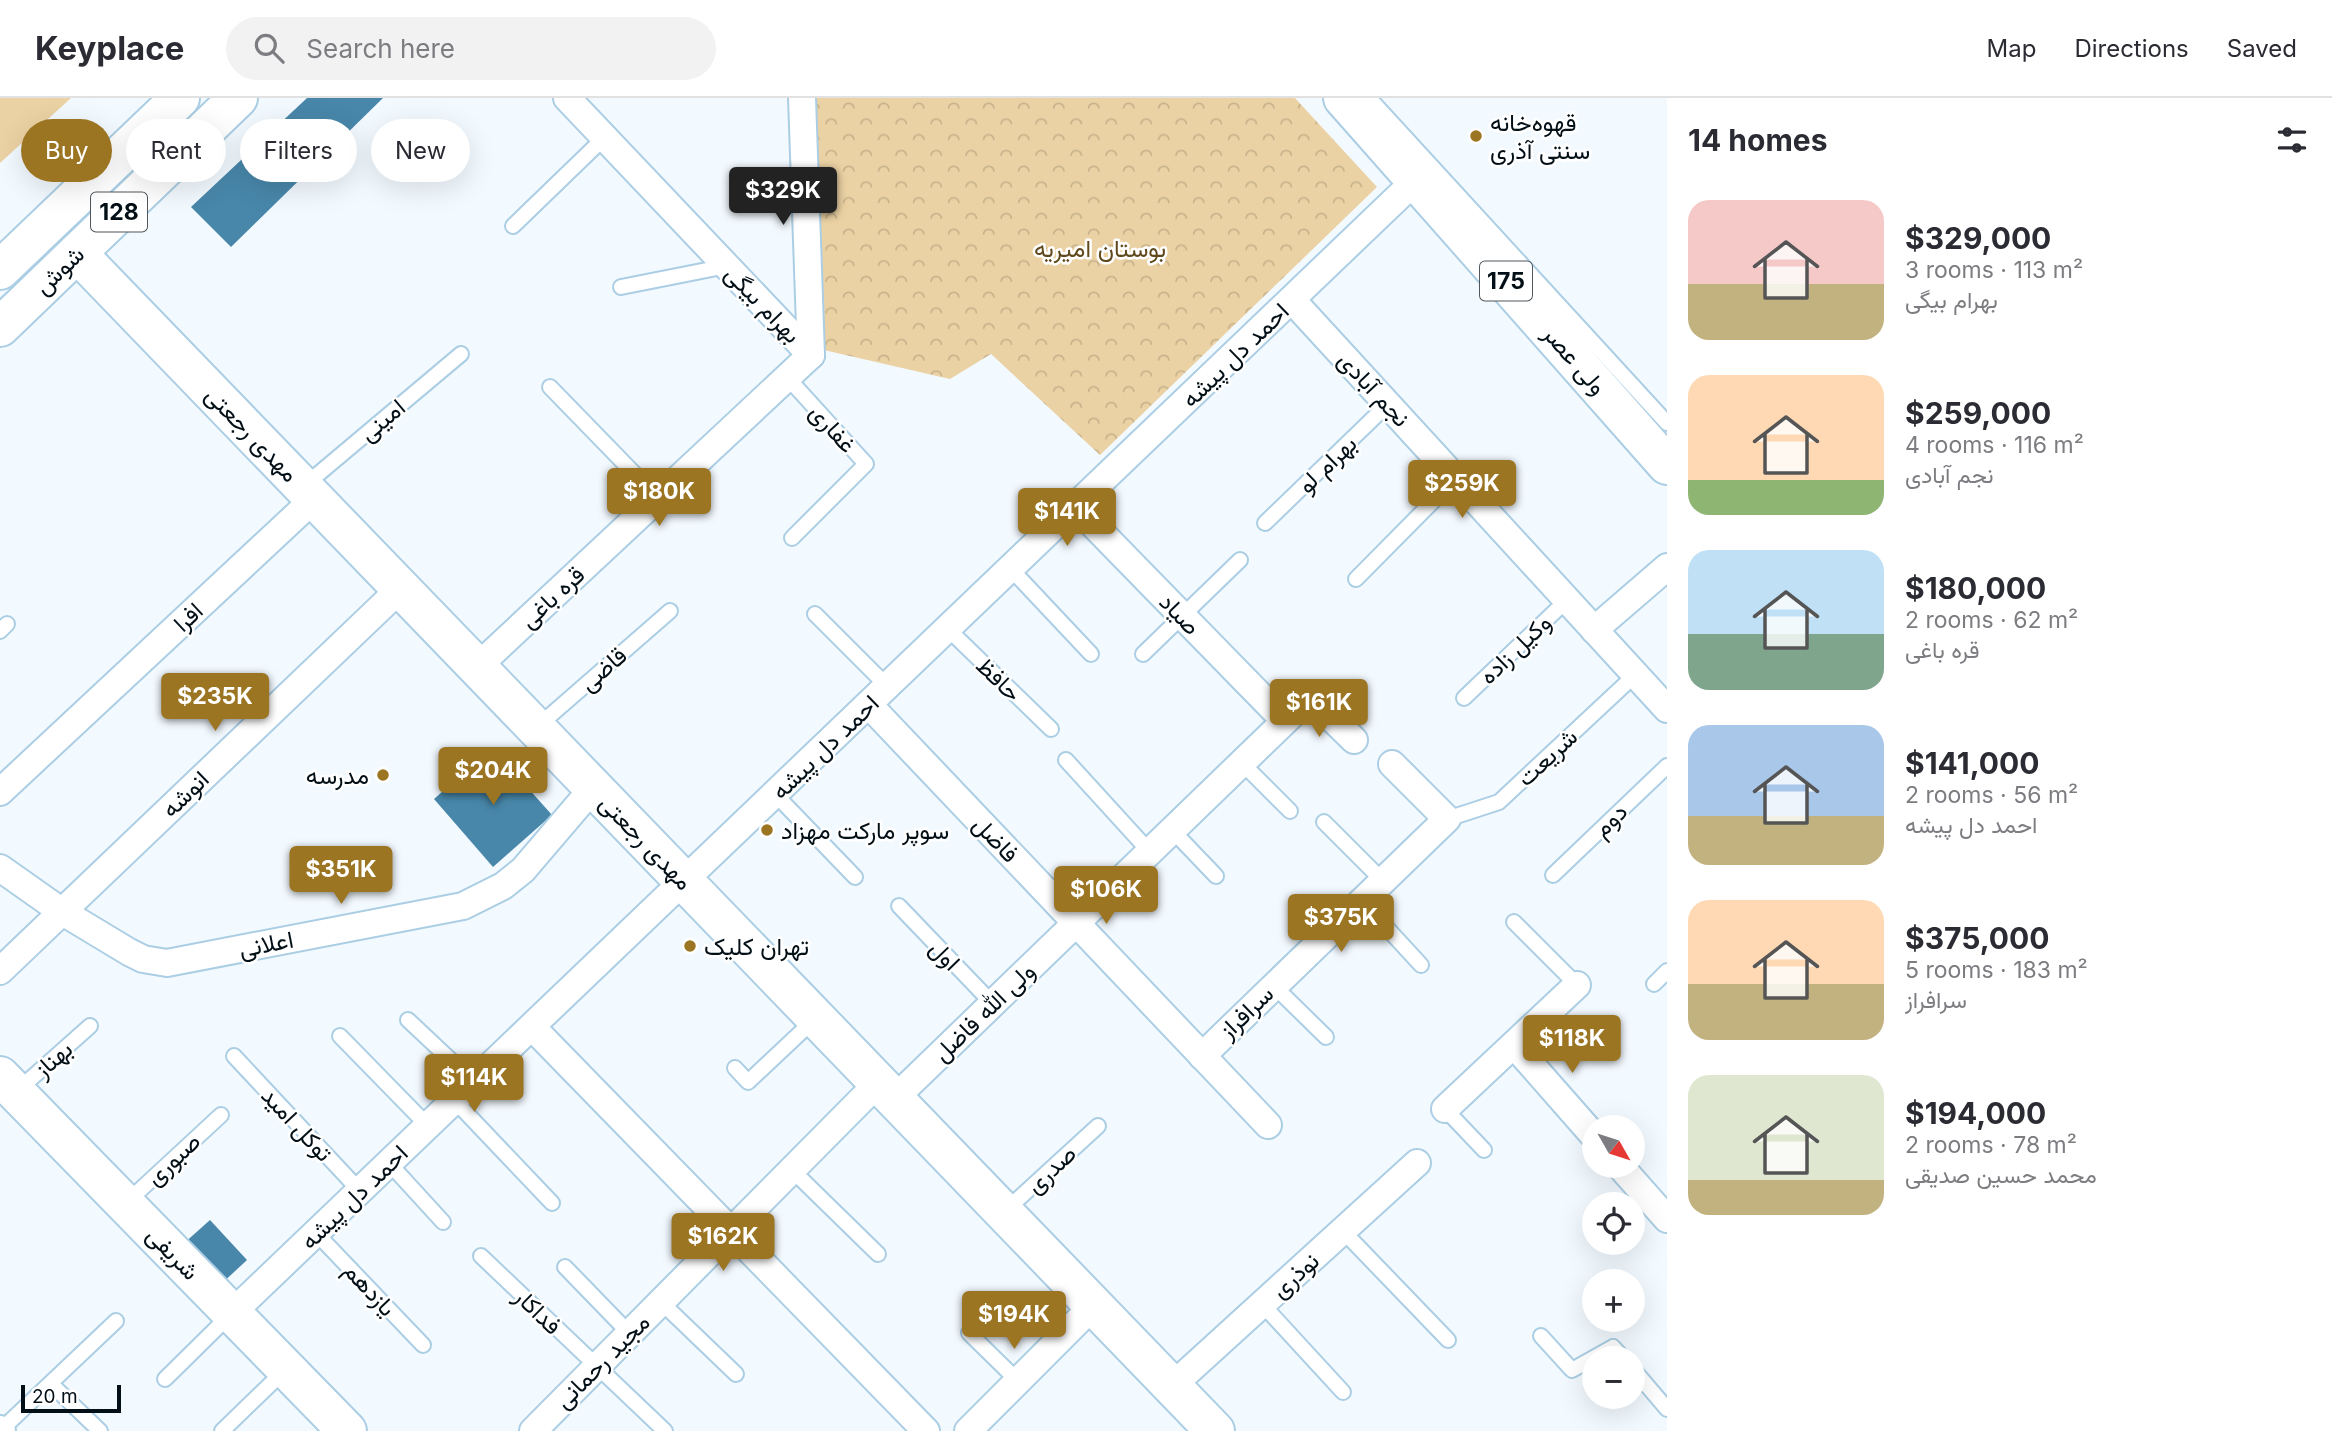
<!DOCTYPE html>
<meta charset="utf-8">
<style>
:root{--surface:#fff;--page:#f2f2f3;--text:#2b2b33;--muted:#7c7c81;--line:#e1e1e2;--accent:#9c7522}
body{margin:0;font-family:Inter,Vazirmatn,sans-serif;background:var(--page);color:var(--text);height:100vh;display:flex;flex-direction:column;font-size:26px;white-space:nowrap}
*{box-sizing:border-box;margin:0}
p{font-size:23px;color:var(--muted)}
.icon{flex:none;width:38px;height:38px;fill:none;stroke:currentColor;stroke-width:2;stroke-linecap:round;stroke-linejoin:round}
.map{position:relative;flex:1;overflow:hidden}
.panel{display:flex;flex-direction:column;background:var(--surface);width:665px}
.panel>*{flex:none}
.guide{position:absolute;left:21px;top:21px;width:665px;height:63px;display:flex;gap:14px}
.needle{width:46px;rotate:129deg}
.fabs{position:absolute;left:1582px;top:1017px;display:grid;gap:14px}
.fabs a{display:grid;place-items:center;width:63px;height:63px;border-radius:50%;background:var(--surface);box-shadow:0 7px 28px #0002;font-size:35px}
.scale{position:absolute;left:21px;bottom:18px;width:100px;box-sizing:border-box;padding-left:7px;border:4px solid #030f16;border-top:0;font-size:19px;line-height:24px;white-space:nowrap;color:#030f16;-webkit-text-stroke:5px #fff;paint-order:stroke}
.price{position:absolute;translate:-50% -60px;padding:0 16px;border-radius:7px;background:var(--accent);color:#fff;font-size:23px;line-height:46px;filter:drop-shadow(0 2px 4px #0008)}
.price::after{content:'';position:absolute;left:50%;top:42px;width:21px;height:16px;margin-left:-10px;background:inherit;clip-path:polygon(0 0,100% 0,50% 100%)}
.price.selected{background:#222;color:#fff}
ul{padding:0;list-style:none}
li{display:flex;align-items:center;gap:21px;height:175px;padding:0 21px}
li span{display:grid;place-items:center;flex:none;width:196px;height:140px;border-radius:21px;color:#555}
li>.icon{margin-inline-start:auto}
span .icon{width:84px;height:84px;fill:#fffc;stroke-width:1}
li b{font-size:30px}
h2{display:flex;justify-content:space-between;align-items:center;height:84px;padding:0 21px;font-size:30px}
.chip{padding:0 24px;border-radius:32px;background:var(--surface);box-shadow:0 7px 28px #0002;font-size:24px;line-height:63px}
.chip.selected{background:var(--accent);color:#fff}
header{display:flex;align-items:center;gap:42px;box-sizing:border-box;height:98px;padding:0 35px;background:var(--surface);border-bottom:2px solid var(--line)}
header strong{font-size:33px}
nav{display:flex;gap:38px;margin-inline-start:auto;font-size:24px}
.search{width:490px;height:63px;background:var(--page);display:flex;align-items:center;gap:18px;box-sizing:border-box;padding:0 24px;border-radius:38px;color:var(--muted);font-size:26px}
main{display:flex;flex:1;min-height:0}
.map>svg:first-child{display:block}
</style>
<header>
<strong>Keyplace</strong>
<div class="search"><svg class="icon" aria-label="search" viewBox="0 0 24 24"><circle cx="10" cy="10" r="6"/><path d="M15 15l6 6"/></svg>Search here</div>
<nav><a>Map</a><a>Directions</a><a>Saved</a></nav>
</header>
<main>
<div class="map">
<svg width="1667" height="1333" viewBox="0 0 1667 1333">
<defs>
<pattern id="park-crowns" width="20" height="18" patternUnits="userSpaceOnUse" patternTransform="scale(1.75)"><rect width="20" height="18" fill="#ebd2a4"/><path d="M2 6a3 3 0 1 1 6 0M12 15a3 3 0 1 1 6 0" fill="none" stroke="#c8b38c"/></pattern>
</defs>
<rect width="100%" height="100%" fill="#f3faff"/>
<path fill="url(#park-crowns)" d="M809,0h486l82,89 -277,268 -109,-101 -41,25 -135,-31z"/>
<path fill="#ebd2a4" d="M0,0h71l-71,65z"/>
<g fill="#4887aa">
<path d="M307,0h76l-152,149 -40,-40z"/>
<path d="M492,650l60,67 -59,52 -59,-68z"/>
<path d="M210,1122l37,40 -28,26 -37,-41z"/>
</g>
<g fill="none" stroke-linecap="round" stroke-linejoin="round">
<g stroke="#abcee4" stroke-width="18">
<g id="lane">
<path d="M1369,0l298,325"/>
<path d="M513,128l91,-88"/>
<path d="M621,189l106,-21"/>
<path d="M786,278l80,88 -74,74"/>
<path d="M550,289l107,110"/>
<path d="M304,388l157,-132"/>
<path d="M1265,425l123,-119"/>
<path d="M1011,471l80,85"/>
<path d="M1356,481l100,-101"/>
<path d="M815,516l73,73"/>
<path d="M948,531l103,100"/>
<path d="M0,533l7,-7"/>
<path d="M1143,556l97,-94"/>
<path d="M1464,600l103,-98"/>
<path d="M537,629l133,-116"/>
<path d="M1066,662l83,91"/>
<path d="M1241,664l49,49"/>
<path d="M775,696l80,83"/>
<path d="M1447,721l52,-17 136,-127"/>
<path d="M1324,724l59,59"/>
<path d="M1172,732l44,46"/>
<path d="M1553,777l114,-109"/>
<path d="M1362,803l59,64"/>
<path d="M899,808l93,97"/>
<path d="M1514,824l63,63"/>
<path d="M1654,886l13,-13"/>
<path d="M1274,888l52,51"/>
<path d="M408,922l66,62"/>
<path d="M340,938l88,90"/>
<path d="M234,958l126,135"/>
<path d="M735,970l13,14 67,-63"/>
<path d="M17,993l73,-65"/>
<path d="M455,1003l97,102"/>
<path d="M1445,1011l39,41"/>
<path d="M389,1065l54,59"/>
<path d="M792,1072l86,84"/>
<path d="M126,1105l95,-88"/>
<path d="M1005,1113l93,-85"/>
<path d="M1343,1133l105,109"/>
<path d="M316,1135l107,112"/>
<path d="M481,1158l184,175"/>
<path d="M565,1169l65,67"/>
<path d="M661,1204l75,72"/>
<path d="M1262,1206l81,88"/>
<path d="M969,1235l49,48"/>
<path d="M1541,1238l31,34 41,-23 10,11"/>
<path d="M1633,1271l34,40"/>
<path d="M165,1281l66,-65"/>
<path d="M51,1286l49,47"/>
<path d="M1,1332l115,-109"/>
<path d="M222,1333l62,-60"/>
</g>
</g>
<g stroke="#abcee4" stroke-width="30">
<g id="street">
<path d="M567,0l244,257"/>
<path d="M802,0l9,257"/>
<path d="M1292,202l375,409"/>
<path d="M1076,409l208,213"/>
<path d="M1594,532l73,-63"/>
<path d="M477,569l334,-312"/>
<path d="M869,607l399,420"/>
<path d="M0,694l314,-293"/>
<path d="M0,770l61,43 68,41 14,7 24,4 296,-57 40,-20 20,-16 70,-82"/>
<path d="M0,873l401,-383"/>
<path d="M532,929l394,404"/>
<path d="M1514,947l80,91"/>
<path d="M1202,958l245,-237 -55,-55"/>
<path d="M894,1001l416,-402 44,43"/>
<path d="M1445,1011l132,-124"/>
<path d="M1620,1068l47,53"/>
<path d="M232,1215l1185,-1134"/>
<path d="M1172,1288l245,-223"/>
<path d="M0,1331l2,2"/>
<path d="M533,1333l346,-349"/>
<path d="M968,1333l126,-126"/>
</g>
</g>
<g stroke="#abcee4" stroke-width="42">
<g id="secondary">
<path d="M77,155l1138,1178"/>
<path d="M0,978l347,355"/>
</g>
</g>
<g stroke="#abcee4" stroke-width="42">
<g id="primary">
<path d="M1343,0l324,367"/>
<path d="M0,172l180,-172"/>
<path d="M0,229l238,-229"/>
</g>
</g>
<use href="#lane" stroke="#fff" stroke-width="14"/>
<use href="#street" stroke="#fff" stroke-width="26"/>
<use href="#secondary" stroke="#fff" stroke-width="38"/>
<use href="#primary" stroke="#fff" stroke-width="38"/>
</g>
<g fill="#9c7522" stroke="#fff" stroke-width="2.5">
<circle cx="1476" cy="38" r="7"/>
<circle cx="383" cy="677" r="7"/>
<circle cx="767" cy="732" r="7"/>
<circle cx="690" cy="848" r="7"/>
</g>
<g text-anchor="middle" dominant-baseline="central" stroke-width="5" stroke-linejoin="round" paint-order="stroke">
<g fill="#fff" stroke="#4f575c" stroke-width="2">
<rect x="91" y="94.5" width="56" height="39" rx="5"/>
<rect x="1480" y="163.5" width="52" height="39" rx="5"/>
</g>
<g font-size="23" font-weight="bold" fill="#030f16">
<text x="119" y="114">128</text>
<text x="1506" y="183">175</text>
</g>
<g font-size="24" fill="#030f16" stroke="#fff" text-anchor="start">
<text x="1490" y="24">قهوه‌خانه<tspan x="1490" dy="28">سنتی آذری</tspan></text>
<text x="369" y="677" text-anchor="end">مدرسه</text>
<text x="781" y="732">سوپر مارکت مهزاد</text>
<text x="704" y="848">تهران کلیک</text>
</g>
<g font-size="24" fill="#5f481b" stroke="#fff">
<text x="1100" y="150">بوستان امیریه</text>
</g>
<g font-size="24" fill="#030f16" stroke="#fff">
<text transform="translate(59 172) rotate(-44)">شوش</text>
<text transform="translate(763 206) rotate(46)">بهرام بیگی</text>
<text transform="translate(1235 257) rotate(-44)">احمد دل پیشه</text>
<text transform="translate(1575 262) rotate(49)">ولی عصر</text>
<text transform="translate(1374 291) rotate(47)">نجم آبادی</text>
<text transform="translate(382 322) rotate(-40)">امینی</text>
<text transform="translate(833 330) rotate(48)">غفاری</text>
<text transform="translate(252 336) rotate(46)">مهدی رجعتی</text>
<text transform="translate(1327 366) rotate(-44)">بهرام لو</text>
<text transform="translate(552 499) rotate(-43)">قره باغی</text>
<text transform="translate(1180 516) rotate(46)">صیاد</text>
<text transform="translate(188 519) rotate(-43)">افرا</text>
<text transform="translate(1515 551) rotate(-44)">وکیل زاده</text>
<text transform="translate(603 571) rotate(-41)">قاضی</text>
<text transform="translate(999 581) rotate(44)">حافظ</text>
<text transform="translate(825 649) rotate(-44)">احمد دل پیشه</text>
<text transform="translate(1547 659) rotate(-43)">شریعت</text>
<text transform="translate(185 696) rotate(-44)">انوشه</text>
<text transform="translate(1610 722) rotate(-44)">دوم</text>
<text transform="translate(996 741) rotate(46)">فاضل</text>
<text transform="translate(646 744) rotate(46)">مهدی رجعتی</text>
<text transform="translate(266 846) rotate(-11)">اعلانی</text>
<text transform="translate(945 857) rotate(46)">اول</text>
<text transform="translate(984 914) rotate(-44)">ولی الله فاضل</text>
<text transform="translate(1246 914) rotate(-44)">سرافراز</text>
<text transform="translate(53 961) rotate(-42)">بهناز</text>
<text transform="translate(297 1026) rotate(47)">توکل امید</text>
<text transform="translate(173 1061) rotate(-43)">صبوری</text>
<text transform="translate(1051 1071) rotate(-43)">صدری</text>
<text transform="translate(354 1099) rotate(-44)">احمد دل پیشه</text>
<text transform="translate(173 1155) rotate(46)">شریفی</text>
<text transform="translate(1295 1177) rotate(-42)">نوذری</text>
<text transform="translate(370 1191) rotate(47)">یازدهم</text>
<text transform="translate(538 1213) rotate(44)">فداکار</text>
<text transform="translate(602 1263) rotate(-45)">مجید رحمانی</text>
</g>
</g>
</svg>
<div class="fabs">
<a><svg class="needle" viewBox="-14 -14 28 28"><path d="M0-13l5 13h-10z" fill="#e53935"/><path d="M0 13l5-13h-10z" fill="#7c7c81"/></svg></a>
<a><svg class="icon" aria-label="locate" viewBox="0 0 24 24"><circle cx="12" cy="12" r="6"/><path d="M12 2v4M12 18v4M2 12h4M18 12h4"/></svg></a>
<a>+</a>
<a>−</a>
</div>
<div class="scale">20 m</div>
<b class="price selected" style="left:783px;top:129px">$329K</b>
<b class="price" style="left:1462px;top:422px">$259K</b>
<b class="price" style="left:659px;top:430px">$180K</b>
<b class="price" style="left:1067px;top:450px">$141K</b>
<b class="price" style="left:215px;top:635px">$235K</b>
<b class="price" style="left:1319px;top:641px">$161K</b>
<b class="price" style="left:493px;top:709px">$204K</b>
<b class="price" style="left:341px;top:808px">$351K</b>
<b class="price" style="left:1106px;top:828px">$106K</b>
<b class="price" style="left:1341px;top:856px">$375K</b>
<b class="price" style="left:1572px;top:977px">$118K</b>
<b class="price" style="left:474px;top:1016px">$114K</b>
<b class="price" style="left:723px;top:1175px">$162K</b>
<b class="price" style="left:1014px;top:1253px">$194K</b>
<div class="guide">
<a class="chip selected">Buy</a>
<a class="chip">Rent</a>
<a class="chip">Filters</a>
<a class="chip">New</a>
</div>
</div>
<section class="panel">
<h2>14 homes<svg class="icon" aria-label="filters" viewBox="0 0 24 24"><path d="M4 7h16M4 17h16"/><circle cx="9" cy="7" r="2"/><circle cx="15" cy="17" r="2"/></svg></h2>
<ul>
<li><span style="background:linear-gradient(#f6c9c9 60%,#c2b280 0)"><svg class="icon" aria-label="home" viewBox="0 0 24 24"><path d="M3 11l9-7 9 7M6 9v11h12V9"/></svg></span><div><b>$329,000</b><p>3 rooms · 113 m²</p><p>بهرام بیگی</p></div></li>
<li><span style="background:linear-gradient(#ffd9b3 75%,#8fb573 0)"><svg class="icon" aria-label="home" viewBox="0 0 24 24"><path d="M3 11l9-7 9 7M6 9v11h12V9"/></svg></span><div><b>$259,000</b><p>4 rooms · 116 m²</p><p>نجم آبادی</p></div></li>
<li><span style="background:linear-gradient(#bfe0f5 60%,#7fa58c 0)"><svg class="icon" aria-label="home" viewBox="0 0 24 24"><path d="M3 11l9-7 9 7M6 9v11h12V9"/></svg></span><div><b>$180,000</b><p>2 rooms · 62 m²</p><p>قره باغی</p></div></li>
<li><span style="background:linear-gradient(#a9c7e8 65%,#c2b280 0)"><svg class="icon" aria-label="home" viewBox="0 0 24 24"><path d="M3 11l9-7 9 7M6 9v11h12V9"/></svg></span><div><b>$141,000</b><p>2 rooms · 56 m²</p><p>احمد دل پیشه</p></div></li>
<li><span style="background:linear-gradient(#ffd9b3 60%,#c2b280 0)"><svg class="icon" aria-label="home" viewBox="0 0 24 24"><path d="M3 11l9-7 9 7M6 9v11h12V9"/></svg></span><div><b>$375,000</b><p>5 rooms · 183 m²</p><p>سرافراز</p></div></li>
<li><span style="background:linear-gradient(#dfe7d0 75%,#c2b280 0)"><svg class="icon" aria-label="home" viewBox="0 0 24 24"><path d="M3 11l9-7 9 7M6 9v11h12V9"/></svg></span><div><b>$194,000</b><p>2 rooms · 78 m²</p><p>محمد حسین صدیقی</p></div></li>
</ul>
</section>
</main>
